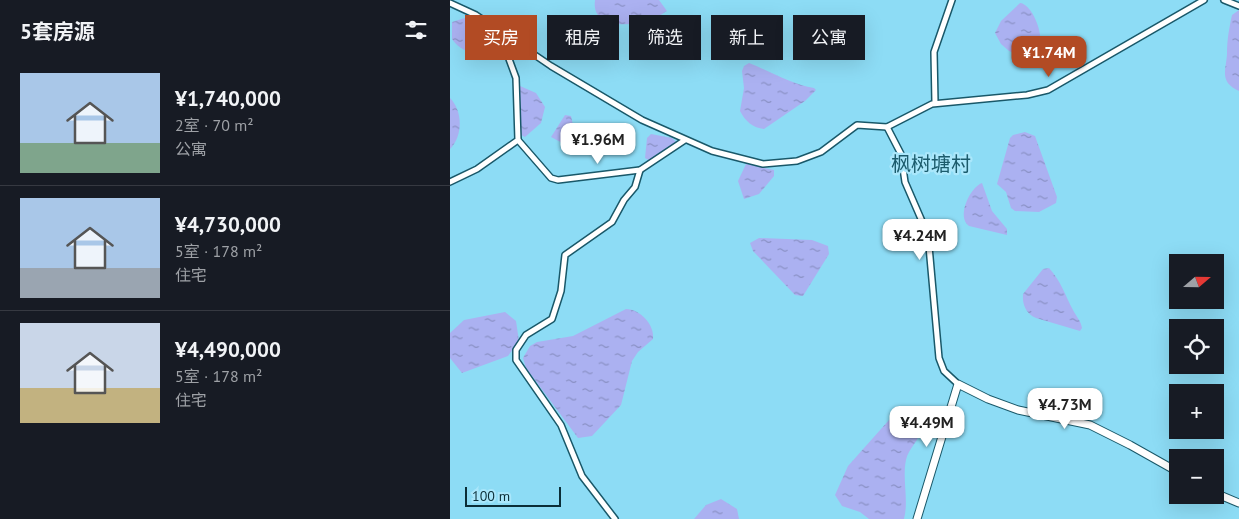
<!DOCTYPE html>
<html lang="zh">
<meta charset="utf-8">
<style>
:root{--surface:#171b24;--page:#242831;--text:#f1f3f6;--muted:#9ea1a6;--line:#363941;--accent:#b24b24}
body{margin:0;font-family:"PT Sans","Noto Sans SC",sans-serif;background:var(--page);color:var(--text);height:100vh;display:flex;flex-direction:column;font-size:19px;white-space:nowrap}
*{box-sizing:border-box;margin:0}
p{font-size:16px;color:var(--muted)}
.icon{flex:none;width:28px;height:28px;fill:none;stroke:currentColor;stroke-width:2;stroke-linecap:round;stroke-linejoin:round}
.map{position:relative;flex:1;overflow:hidden}
.panel{display:flex;flex-direction:column;background:var(--surface);width:450px}
.panel>*{flex:none}
.guide{position:absolute;left:15px;top:15px;width:475px;height:45px;display:flex;gap:10px}
.needle{width:32px;rotate:70deg}
.fabs{position:absolute;left:719px;top:254px;display:grid;gap:10px}
.fabs a{display:grid;place-items:center;width:55px;height:55px;border-radius:0px;background:var(--surface);box-shadow:0 5px 20px #0002;font-size:25px}
.scale{position:absolute;left:15px;bottom:12px;width:96px;box-sizing:border-box;padding-left:5px;border:2px solid #0b2e37;border-top:0;font-size:14px;line-height:18px;white-space:nowrap;color:#0b2e37;-webkit-text-stroke:4px #aae7fb;paint-order:stroke}
.price{position:absolute;translate:-50% -42px;padding:0 11px;border-radius:10px;background:#fff;color:#222;font-size:16px;line-height:32px;filter:drop-shadow(0 1px 2px #0008)}
.price::after{content:'';position:absolute;left:50%;top:30px;width:15px;height:11px;margin-left:-8px;background:inherit;clip-path:polygon(0 0,100% 0,50% 100%)}
.price.current{background:var(--accent);color:#fff}
ul{padding:0;list-style:none}
li{display:flex;align-items:center;gap:15px;height:125px;padding:0 20px}
li+li{border-top:1px solid var(--line)}
li span{display:grid;place-items:center;flex:none;width:140px;height:100px;border-radius:0px;color:#555}
li>.icon{margin-inline-start:auto}
span .icon{width:60px;height:60px;fill:#fffc;stroke-width:1}
li b{font-size:21px}
h2{display:flex;justify-content:space-between;align-items:center;height:60px;padding:0 20px;font-size:21px}
.chip{padding:0 18px;border-radius:0px;background:var(--surface);box-shadow:0 5px 20px #0002;font-size:18px;line-height:45px}
.chip.current{background:var(--accent);color:#fff}
main{display:flex;flex:1;min-height:0}
.map>svg:first-child{display:block}
</style>
<main>
<section class="panel">
<h2>5套房源<svg class="icon" aria-label="filters" viewBox="0 0 24 24"><path d="M4 7h16M4 17h16"/><circle cx="9" cy="7" r="2"/><circle cx="15" cy="17" r="2"/></svg></h2>
<ul>
<li><span style="background:linear-gradient(#a9c7e8 70%,#7fa58c 0)"><svg class="icon" aria-label="home" viewBox="0 0 24 24"><path d="M3 11l9-7 9 7M6 9v11h12V9"/></svg></span><div><b>¥1,740,000</b><p>2室 · 70 m²</p><p>公寓</p></div></li>
<li><span style="background:linear-gradient(#a9c7e8 70%,#9aa5b1 0)"><svg class="icon" aria-label="home" viewBox="0 0 24 24"><path d="M3 11l9-7 9 7M6 9v11h12V9"/></svg></span><div><b>¥4,730,000</b><p>5室 · 178 m²</p><p>住宅</p></div></li>
<li><span style="background:linear-gradient(#c9d6e8 65%,#c2b280 0)"><svg class="icon" aria-label="home" viewBox="0 0 24 24"><path d="M3 11l9-7 9 7M6 9v11h12V9"/></svg></span><div><b>¥4,490,000</b><p>5室 · 178 m²</p><p>住宅</p></div></li>
</ul>
</section>
<div class="map">
<svg width="789" height="519" viewBox="0 0 789 519">
<defs>
<pattern id="water-ripples" width="26" height="14" patternUnits="userSpaceOnUse" patternTransform="scale(1.25)"><rect width="26" height="14" fill="#abb1f1"/><path d="M2 4q2-2 4 0t4 0M15 11q2-2 4 0t4 0" fill="none" stroke="#8990c4"/></pattern>
</defs>
<rect width="100%" height="100%" fill="#8ddcf5"/>
<g fill="url(#water-ripples)">
<path d="M145,0h64l8,11c-7,4 -14,10 -21,11 -19,4 -55,6 -51,-22z"/>
<path d="M570,3c15,1 32,50 10,57l-21,-9 -8,-7 -6,-11 6,-12z"/>
<path d="M789,10v81c-20,-9 -13,-21 -12,-37 0,-14 2,-25 5,-39z"/>
<path d="M18,17l7,15 11,15 -1,6c-12,2 -26,-3 -33,-14v-17z"/>
<path d="M299,63c21,8 44,22 65,25l2,2 -11,11 -41,28c-11,-1 -19,-8 -24,-18l4,-23 -2,-17 2,-5z"/>
<path d="M70,86l16,7 9,14 -4,16 -16,14 -4,-2 -3,-47z"/>
<path d="M0,98c13,13 13,38 0,51z"/>
<path d="M115,115l6,1 2,9 -7,20 -15,-8z"/>
<path d="M575,132l10,4 22,61 -1,6 -17,9 -24,-1 -4,-3 -5,-16 -9,-8 13,-46 3,-3z"/>
<path d="M201,134l21,4 4,4 -26,19 -5,-3 2,-20z"/>
<path d="M296,164l28,6v6l-15,18 -15,5 -6,-18z"/>
<path d="M532,183l10,28 15,18v6l-38,-9c-13,-9 1,-39 13,-43z"/>
<path d="M309,238l53,2 16,6 1,8 -26,42 -8,-1 -42,-44 -3,-8z"/>
<path d="M599,268c12,13 16,27 24,42 3,6 8,11 9,18l-2,3 -44,-13c-10,-4 -14,-14 -13,-24l20,-25z"/>
<path d="M176,309c14,0 29,16 27,30l-15,13 -6,9 -11,44 -29,31 -14,2 -52,-70 -3,-10 7,-12 7,-4 36,-6z"/>
<path d="M55,312l11,9 3,20 -11,15 -46,17 -12,-15v-25l14,-13z"/>
<path d="M455,414l10,3c15,18 -6,27 -9,43 -4,19 3,40 -2,59h-35l-9,-7 -18,-6 -7,-11 13,-29 41,-46z"/>
<path d="M271,499l16,10 2,10h-45l12,-14z"/>
</g>
<g fill="none" stroke-linecap="round" stroke-linejoin="round">
<g stroke="#195869" stroke-width="8">
<g id="minor">
<path d="M774,0l15,6"/>
<path d="M0,3l26,12 75,51 91,54 70,31 51,13 34,-3 24,-9 36,-27 30,2 45,-23 95,-9 21,-5 156,-90"/>
<path d="M485,103l-1,-51 18,-52"/>
<path d="M437,127l14,27 4,28 23,53 11,123 5,13 14,13"/>
<path d="M68,140l33,38 7,2 82,-10 45,-30"/>
<path d="M0,182l27,-13 41,-29 -2,-62 -7,-19 6,-18"/>
<path d="M165,519l-33,-43 -21,-51 -45,-65v-10l10,-15 26,-16 9,-28 4,-36 47,-33 12,-22 11,-13 5,-17"/>
</g>
</g>
<g stroke="#195869" stroke-width="9">
<g id="tertiary">
<path d="M765,493l24,10"/>
<path d="M467,519l41,-135 30,15 30,11 72,15 40,20 48,27"/>
</g>
</g>
<use href="#minor" stroke="#fff" stroke-width="5"/>
<use href="#tertiary" stroke="#fff" stroke-width="7"/>
</g>
<g text-anchor="middle" dominant-baseline="central" stroke-width="4.5" stroke-linejoin="round" paint-order="stroke">
<g font-size="20" fill="#1c5b6c" stroke="#aae7fb">
<text x="481" y="164">枫树塘村</text>
</g>
</g>
</svg>
<div class="fabs">
<a><svg class="needle" viewBox="-14 -14 28 28"><path d="M0-13l5 13h-10z" fill="#e53935"/><path d="M0 13l5-13h-10z" fill="#9ea1a6"/></svg></a>
<a><svg class="icon" aria-label="locate" viewBox="0 0 24 24"><circle cx="12" cy="12" r="6"/><path d="M12 2v4M12 18v4M2 12h4M18 12h4"/></svg></a>
<a>+</a>
<a>−</a>
</div>
<div class="scale">100 m</div>
<b class="price current" style="left:599px;top:78px">¥1.74M</b>
<b class="price" style="left:148px;top:165px">¥1.96M</b>
<b class="price" style="left:470px;top:261px">¥4.24M</b>
<b class="price" style="left:615px;top:430px">¥4.73M</b>
<b class="price" style="left:477px;top:448px">¥4.49M</b>
<div class="guide">
<a class="chip current">买房</a>
<a class="chip">租房</a>
<a class="chip">筛选</a>
<a class="chip">新上</a>
<a class="chip">公寓</a>
</div>
</div>
</main>
